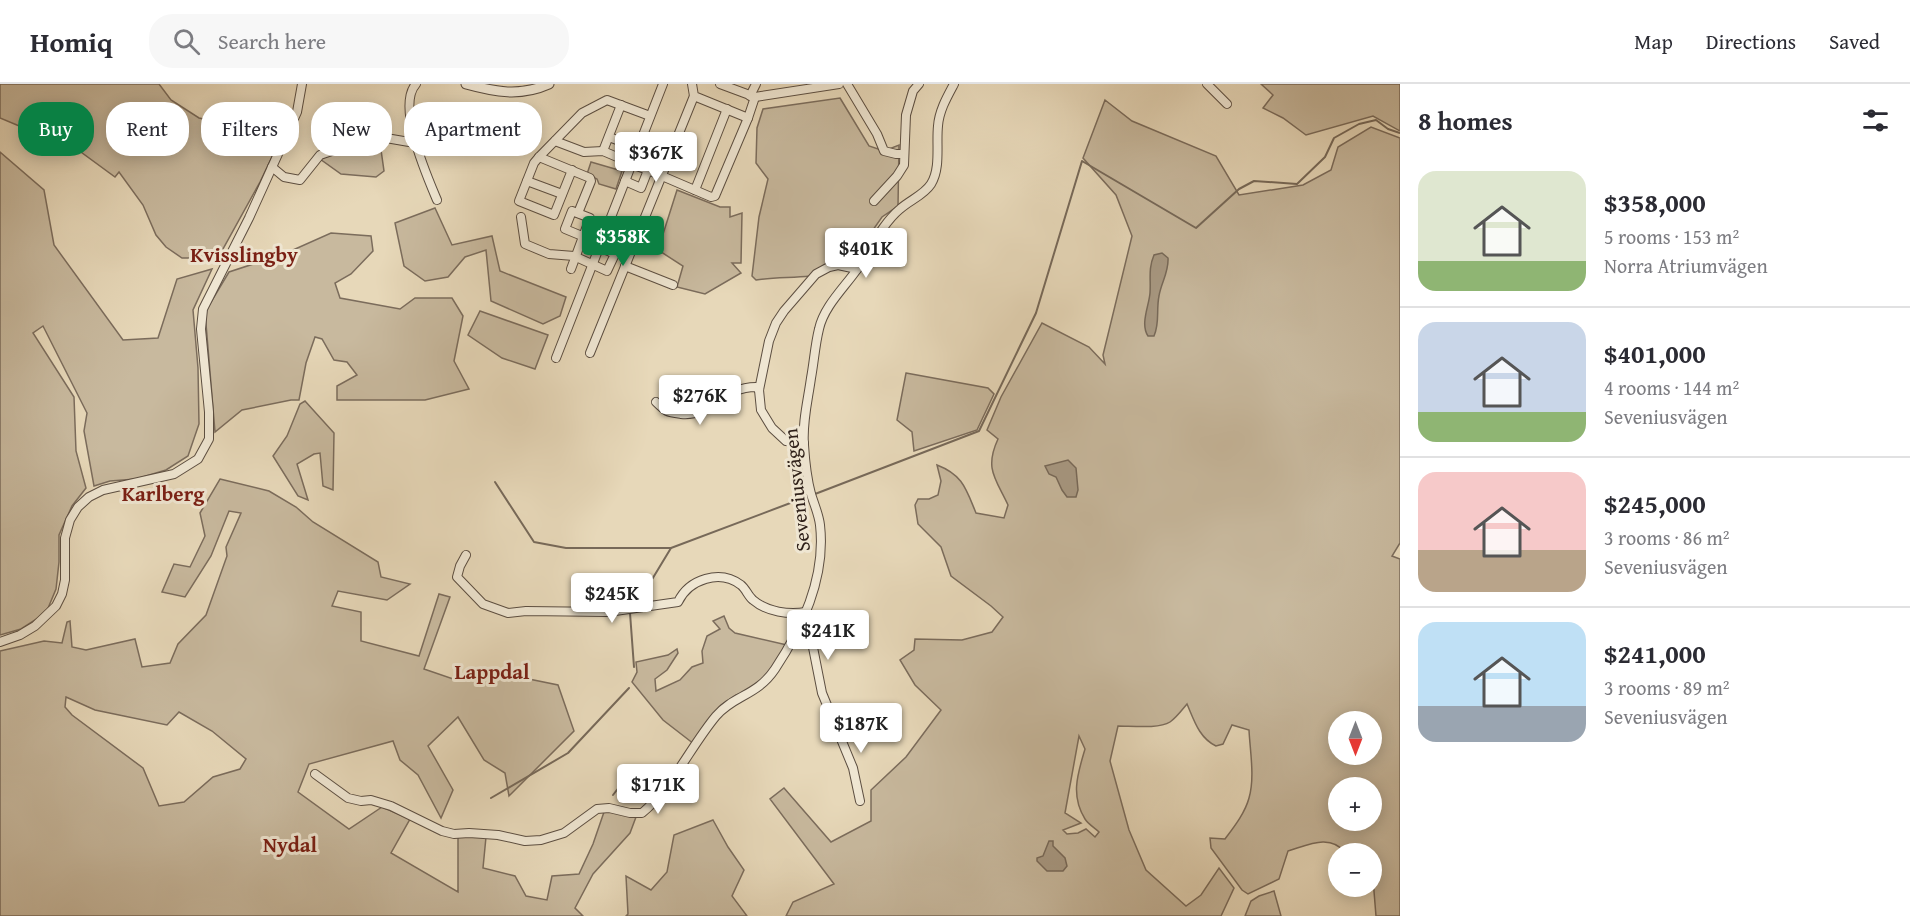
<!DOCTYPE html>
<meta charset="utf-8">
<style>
:root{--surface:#fff;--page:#f7f7f7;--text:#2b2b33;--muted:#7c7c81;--line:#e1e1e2;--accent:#0b8043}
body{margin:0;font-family:"Gentium Book Plus",serif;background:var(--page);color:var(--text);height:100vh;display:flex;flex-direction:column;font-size:22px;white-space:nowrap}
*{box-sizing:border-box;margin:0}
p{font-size:20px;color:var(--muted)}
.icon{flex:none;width:33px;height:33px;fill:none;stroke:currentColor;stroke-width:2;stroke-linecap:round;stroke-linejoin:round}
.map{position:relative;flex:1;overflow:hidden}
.panel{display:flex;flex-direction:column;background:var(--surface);width:510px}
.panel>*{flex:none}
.hud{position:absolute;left:18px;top:18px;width:570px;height:54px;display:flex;gap:12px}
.needle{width:39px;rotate:180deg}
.fabs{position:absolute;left:1328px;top:627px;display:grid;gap:12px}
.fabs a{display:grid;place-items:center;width:54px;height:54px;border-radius:50%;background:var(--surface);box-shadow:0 3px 15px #0003;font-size:30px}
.price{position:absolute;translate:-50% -51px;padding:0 14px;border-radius:6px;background:#fff;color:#222;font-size:20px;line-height:39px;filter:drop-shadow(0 2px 3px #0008)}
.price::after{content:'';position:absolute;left:50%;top:36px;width:18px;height:14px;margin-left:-9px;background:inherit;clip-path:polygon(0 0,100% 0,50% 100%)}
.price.active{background:var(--accent);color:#fff}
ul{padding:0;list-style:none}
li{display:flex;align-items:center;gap:18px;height:150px;padding:0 18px}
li+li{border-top:2px solid var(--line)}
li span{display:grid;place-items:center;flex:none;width:168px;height:120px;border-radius:18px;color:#555}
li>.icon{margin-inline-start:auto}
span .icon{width:72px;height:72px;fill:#fffc;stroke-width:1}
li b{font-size:26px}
h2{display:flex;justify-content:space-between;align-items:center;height:72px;padding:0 18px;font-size:26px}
.chip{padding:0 21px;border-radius:24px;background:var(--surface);box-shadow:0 3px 15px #0003;font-size:21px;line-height:54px}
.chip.active{background:var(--accent);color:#fff}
header{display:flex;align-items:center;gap:36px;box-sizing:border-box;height:84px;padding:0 30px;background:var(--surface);border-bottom:2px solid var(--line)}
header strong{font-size:28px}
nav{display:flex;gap:33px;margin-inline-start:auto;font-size:21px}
.search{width:420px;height:54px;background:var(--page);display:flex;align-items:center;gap:15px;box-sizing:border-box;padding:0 21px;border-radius:24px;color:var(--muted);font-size:22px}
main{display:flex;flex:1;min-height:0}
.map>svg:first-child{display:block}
</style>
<header>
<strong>Homiq</strong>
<div class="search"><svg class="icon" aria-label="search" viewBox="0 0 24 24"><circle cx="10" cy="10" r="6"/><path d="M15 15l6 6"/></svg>Search here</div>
<nav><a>Map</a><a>Directions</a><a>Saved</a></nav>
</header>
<main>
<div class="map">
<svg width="1400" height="832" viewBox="0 0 1400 832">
<rect width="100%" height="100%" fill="#e7d8b9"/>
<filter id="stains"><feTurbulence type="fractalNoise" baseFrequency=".00333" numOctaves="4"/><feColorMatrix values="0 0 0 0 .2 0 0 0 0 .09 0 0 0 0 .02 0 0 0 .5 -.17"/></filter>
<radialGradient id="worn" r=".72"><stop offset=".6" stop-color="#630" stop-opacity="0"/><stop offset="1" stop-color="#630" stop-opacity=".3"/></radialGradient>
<g fill="#c8b99e" stroke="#7b6c5c" stroke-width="1.5" fill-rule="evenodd">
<path d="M0,0h159l12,16 28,18 41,8 38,-13 13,4 -31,65 -42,76h-36l-16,-11 -10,-12 -13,-30 -24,-33 -4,5 -52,-38 -39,-11 -24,-10z"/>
<path d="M1261,0h139v47l-27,-15 -67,19 -23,-17 -20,-10 10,-13z"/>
<path d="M840,14l29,48 15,5 15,-6 -1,61 -16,11 -35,50c-13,1 -24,7 -37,9 -18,2 -36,1 -54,4l-4,-4 7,-59 9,-38 -12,-16 1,-35 6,-19z"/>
<path d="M1105,16l27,21 84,35 23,39 64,-10 28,-15 7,-23 33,-20 29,11v405l-8,13 8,3v357h-24l-5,-62 -2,-1 -1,-4 -22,4c-16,-20 -38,-8 -58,-2l-9,28 -31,15 -6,-4 -31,-42 -1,-10 15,1c9,-12 20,-26 24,-41 6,-21 1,-47 0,-68l-17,-5 -9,19 -7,2c-17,-8 -22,-26 -29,-42 -5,6 -11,14 -17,18 -11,7 -38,4 -52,4l-8,35 19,69 17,40 40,36 15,-11 18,-27 15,20 -13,28h-435l7,-14 41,-18 -64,-85 14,-11 47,54 40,-21v-31l35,-33 35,-47 -26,-25 -15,-25 14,-10 1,-11 47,1 30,-8 11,-15 -12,-11 -40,-30 -10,-29 -23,-23 -3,-19 3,-6h11l9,-4 3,-14 -4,-16c26,10 29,24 39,48l28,5 4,-13c-12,-26 -24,-36 -10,-66l-11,-9 14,-33 41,-74 47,24 16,17 -2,-9 29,-119 -16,-41 -33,-37zM1338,638h33v32h-33zM1079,652l6,13c-7,24 -15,46 0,70 3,5 10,9 14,13l-4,5 -9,-8 -8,4 -11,1 -4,-4 18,-7 -16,-10zM1338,704h33v32h-33z"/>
<path d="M365,58l15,1 4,28 -8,6 -35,-3 -21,-15z"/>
<path d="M0,68l44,38 10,55 69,95 35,-2 19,-59 35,-10 -19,41 5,58 1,56 -11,32 -22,14 -30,9 -26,2 -16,5 -10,-55 3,-18 -44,-87 -10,7 41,64 2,54 10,37 -14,18 -13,29v27l-3,27 -10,24 -25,16 -21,6z"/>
<path d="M591,78l31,9 -6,18 -17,-5 -2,-5 -10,-5z"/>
<path d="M677,106l43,17h10v10l12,-4 -1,50h-9l9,10 -36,21 -28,-7 6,-21 -25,-16z"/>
<path d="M435,124l17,37 40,-9 8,35 66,26 -6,19 -17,8 -52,-23 -5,-51 -21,7 -17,20 -23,4 -21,-15 -9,-43z"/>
<path d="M331,149l40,3 2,15 -22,23 -16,9 5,15 60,11 15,-11h37l11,18 -9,45 15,28 -44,11h-88v-14l20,-11 -10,-13 -13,-2 -12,-21 -7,-2 -9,26 -7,37h-8l-49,10 -27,22 -10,-120 24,-40 55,-18z"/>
<path d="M480,227l68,24 -13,34 -33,-11 -34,-23z"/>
<path d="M906,289l82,15 6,6 -17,36 -63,21 -2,-19 -15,-12z"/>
<path d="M305,317l29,32 -1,57 -10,-4 -3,-33 -6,1 -17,10 11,36 -10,-4 -25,-40 14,-20 13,-32z"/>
<path d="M220,395l49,12 27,16 17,15 65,40 3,15 29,7 -23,16 -49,-9 -6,15 29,6v29l58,15 20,-62 11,3 -26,72 32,11 29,-10 73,15 16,46 -65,65 -4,-23 -21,-13 -26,-43 -30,29 25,44 -12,28 -23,-43 -18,-15 -7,-19 -84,23 -11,28 51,37 33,-22 28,12 -19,34 67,39v-55l13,-2 15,2 -3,31 32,8 11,20 21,4 5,-24 27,-2 14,-30 11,-32h14l18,5 -6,16 -37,41 -18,34 8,8h-583v-265l44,-10 18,2 5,-21 3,-1 2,26 14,3 49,-11 7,28 28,-4 8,-19 28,-29 21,-59 -1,-9 15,-34 -12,-2 -18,45 -26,41 -23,-5 12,-28 16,3 15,-31 -5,-23zM66,613l29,13 72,15 12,-13 33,19 34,28 -6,10 -27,8 -29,25 -25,4 -16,-38 -71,-53 -7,-8z"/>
<path d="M724,532l5,12 6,5 52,12 -19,31 -16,14 -16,5 -15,10 -27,39 -31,-24 -31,-38 5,-10 -1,-10 32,-7 9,-6 1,4 -11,17 -12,9 1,12 24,-11 12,-13 11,-4 -1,-12 5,-15 13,-7 -7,-8z"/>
<path d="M713,736l15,27 16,23 -12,26 15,20h-121l2,-2 -2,-38 25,14 16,-18 7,-37z"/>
<path d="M1274,807l7,25h-36l6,-15 8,-5z"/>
</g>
<g fill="#a89983" stroke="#776959" stroke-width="1.5">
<path d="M1162,169l6,5c1,14 -7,25 -9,38 -3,14 1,27 -5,40h-6c-8,-12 1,-30 2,-43 1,-14 -2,-24 4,-38z"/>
<path d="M1068,376l8,8 2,22 -2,7h-9l-5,-7 -6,-13 -7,-3 -4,-8z"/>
<path d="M1049,757h4v5l12,12 2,8 -4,5h-16l-10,-10v-3l6,-2z"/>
</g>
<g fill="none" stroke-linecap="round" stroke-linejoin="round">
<g stroke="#776959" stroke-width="2">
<path d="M495,398l39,60 32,6h105l138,-52"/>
<path d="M815,410l164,-63 57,-118 46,-152 114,67 43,-39 15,-8 43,3 28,-27 9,-19 25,-14 17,-4 12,9 12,4"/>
<path d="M645,507l26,-43"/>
<path d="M633,522l6,-8"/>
<path d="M630,529l4,54"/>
<path d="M613,711l10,-13 4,-14"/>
<path d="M491,714l77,-45 61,-65"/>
</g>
<g stroke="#5c4e41" stroke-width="10">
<g id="minor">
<path d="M416,0c-20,22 11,92 21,116"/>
<path d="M692,0l2,12 54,22 7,-21"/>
<path d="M720,0l35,13 84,-13"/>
<path d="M847,0l30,50 7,17 12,3h8"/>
<path d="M1207,0l20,20"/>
<path d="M750,12l6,-12"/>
<path d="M609,53l29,11"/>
<path d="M555,57l29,11 19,-1 14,6"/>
<path d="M603,67l18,-46"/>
<path d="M539,73l51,21 1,3 -13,32"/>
<path d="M272,83l12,10 16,3 20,-25 44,-15 22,-2 29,5"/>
<path d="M572,86l-18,45 -35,-14 15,-38 5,-6 43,-44 25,-13 43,16"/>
<path d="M648,86l63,27 4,-1 33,-78"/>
<path d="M527,97l35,13"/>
<path d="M625,97l16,7 7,-18 -17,-6"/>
<path d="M695,106l32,-81"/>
<path d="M874,117l23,-25 7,-11 2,-50 7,-24 6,-7"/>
<path d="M521,133l4,27 24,10 25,2 33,15 8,-17 -16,-7"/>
<path d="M625,182l48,19"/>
<path d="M571,185l19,-51 -18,-7 -7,18 17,7"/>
<path d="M590,269l104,-257"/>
<path d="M556,274l107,-274"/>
<path d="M656,318c10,10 11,10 25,12 32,3 41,-27 75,-27l3,3"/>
<path d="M804,359l-18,-2 -14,-13 -11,-18 -2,-20 10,-49 7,-18 8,-12 32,-37 13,-7 9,-2 19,4"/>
<path d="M466,471l-6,11 -3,11 26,27 25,9 18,-2 82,1 70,-10c11,-23 42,-33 63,-17 5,4 7,11 12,15 14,12 36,15 53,12l16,81 31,75 7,33"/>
<path d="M0,558l20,-7 15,-9 21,-20 6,-12 3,-14v-42l5,-18 8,-13 11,-10 14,-7 71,-16 24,-15 11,-20v-27l-8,-83 2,-20 46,-91 48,-106 5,-28"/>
<path d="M315,690l33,24 13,3 10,-1 20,6 51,25 12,3 15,-1 29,2 27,6 16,-1 23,-7 33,-24 12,-1 21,5h12c30,-25 49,-67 74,-97 18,-21 41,-20 59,-47 28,-42 51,-92 45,-144 -1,-10 -6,-21 -9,-31 -4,-15 -6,-33 -7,-49 -2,-22 4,-45 7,-67 3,-16 4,-33 8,-49 5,-23 26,-42 39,-61 13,-19 24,-44 42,-59 10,-9 24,-14 31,-25 10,-16 5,-40 7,-58 1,-15 9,-29 16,-42"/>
</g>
</g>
<g stroke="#5c4e41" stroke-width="11">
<path id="tertiary" d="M466,0c29,8 54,13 83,0"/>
</g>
<use href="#minor" stroke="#efe6d2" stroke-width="8"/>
<use href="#tertiary" stroke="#efe6d2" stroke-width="9"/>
</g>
<g text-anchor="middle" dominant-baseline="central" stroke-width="6" stroke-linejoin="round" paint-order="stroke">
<g font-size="20" fill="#2e2019" stroke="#efe6d2">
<text transform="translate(796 406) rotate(-96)">Seveniusvägen</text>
</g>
<g font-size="21" font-weight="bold" fill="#7a1f14" stroke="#efe6d2">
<text x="244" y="170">Kvisslingby</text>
<text x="163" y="409">Karlberg</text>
<text x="492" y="587">Lappdal</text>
<text x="290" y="760">Nydal</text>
</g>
</g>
<rect width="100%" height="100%" filter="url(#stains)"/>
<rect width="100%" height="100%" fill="url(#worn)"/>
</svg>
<div class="fabs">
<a><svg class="needle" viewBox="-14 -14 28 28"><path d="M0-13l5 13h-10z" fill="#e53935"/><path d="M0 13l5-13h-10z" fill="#7c7c81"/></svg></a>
<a>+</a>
<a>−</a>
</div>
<b class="price" style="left:656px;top:99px">$367K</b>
<b class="price active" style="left:623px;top:183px">$358K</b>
<b class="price" style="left:866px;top:195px">$401K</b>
<b class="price" style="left:700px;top:342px">$276K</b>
<b class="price" style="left:612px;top:540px">$245K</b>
<b class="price" style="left:828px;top:577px">$241K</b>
<b class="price" style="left:861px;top:670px">$187K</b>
<b class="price" style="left:658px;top:731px">$171K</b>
<div class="hud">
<a class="chip active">Buy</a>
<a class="chip">Rent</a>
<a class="chip">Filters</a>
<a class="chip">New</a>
<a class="chip">Apartment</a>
</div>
</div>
<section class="panel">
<h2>8 homes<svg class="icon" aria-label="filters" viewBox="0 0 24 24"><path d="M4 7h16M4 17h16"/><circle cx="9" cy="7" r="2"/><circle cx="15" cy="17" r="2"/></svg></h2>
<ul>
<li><span style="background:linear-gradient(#dfe7d0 75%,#8fb573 0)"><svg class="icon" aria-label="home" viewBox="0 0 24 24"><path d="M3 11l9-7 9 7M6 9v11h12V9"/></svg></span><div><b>$358,000</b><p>5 rooms · 153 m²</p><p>Norra Atriumvägen</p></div></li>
<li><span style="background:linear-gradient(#c9d6e8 75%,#8fb573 0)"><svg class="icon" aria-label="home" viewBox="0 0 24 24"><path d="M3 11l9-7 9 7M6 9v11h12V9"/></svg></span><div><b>$401,000</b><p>4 rooms · 144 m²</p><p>Seveniusvägen</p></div></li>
<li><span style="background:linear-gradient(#f6c9c9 65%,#b9a48a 0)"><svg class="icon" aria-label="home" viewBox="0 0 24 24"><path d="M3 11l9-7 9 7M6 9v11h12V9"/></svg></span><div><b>$245,000</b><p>3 rooms · 86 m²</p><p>Seveniusvägen</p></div></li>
<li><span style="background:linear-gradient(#bfe0f5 70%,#9aa5b1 0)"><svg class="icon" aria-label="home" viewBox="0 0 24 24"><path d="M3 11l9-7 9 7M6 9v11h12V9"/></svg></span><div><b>$241,000</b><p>3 rooms · 89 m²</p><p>Seveniusvägen</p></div></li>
</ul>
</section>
</main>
